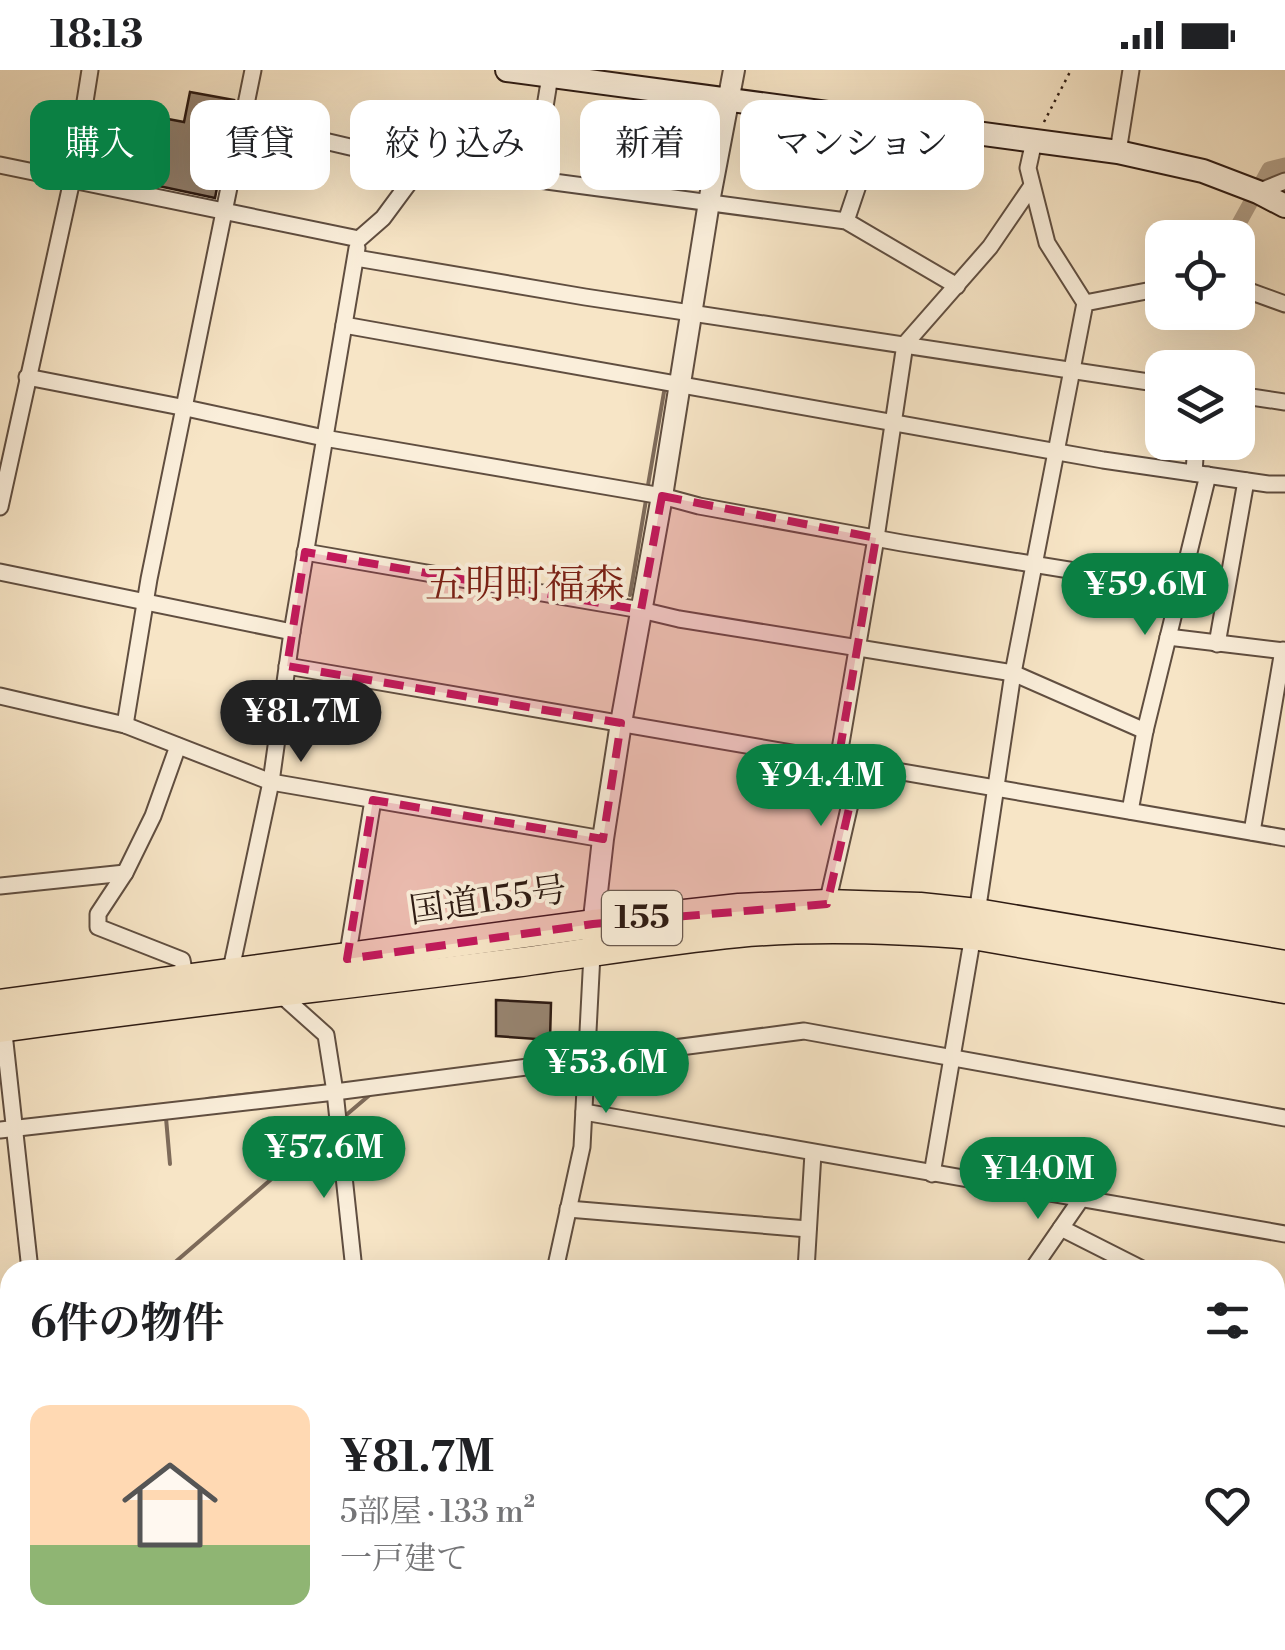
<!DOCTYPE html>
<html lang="ja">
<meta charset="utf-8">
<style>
:root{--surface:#fff;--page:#f2f2f2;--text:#202124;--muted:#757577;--accent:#0b8043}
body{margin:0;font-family:"Libre Bodoni","Noto Serif JP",serif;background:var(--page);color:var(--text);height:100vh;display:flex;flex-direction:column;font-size:38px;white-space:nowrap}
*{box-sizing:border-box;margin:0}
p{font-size:32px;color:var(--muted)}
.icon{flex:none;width:55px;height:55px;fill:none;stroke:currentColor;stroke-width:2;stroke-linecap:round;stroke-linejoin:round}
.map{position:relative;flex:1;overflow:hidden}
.panel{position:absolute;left:0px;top:1190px;width:1285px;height:390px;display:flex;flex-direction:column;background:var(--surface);border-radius:30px 30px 0 0;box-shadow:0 10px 40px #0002}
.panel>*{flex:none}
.top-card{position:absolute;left:30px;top:30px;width:1225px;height:90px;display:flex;gap:20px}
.buttons{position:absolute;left:1145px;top:150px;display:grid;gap:20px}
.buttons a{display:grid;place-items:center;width:110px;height:110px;border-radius:20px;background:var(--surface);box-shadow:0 10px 40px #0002;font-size:50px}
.price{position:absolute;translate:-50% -85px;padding:0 22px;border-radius:35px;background:var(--accent);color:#fff;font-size:32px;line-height:65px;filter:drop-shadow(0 2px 5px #0008)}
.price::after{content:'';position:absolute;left:50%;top:60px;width:30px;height:22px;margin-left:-15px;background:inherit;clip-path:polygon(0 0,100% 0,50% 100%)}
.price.current{background:#222;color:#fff}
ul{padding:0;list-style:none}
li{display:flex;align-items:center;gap:30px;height:250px;padding:0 30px}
li span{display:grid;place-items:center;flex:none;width:280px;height:200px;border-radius:20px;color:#555}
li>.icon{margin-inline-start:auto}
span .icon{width:120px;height:120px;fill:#fffc;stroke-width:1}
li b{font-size:42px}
h2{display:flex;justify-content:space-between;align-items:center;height:120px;padding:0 30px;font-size:42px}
.chip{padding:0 35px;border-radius:20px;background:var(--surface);box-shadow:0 10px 40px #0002;font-size:35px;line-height:90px}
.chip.current{background:var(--accent);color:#fff}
.status{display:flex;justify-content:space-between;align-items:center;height:70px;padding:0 50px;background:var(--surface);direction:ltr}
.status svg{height:28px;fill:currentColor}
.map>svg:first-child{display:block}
</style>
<div class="status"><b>18:13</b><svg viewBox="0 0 49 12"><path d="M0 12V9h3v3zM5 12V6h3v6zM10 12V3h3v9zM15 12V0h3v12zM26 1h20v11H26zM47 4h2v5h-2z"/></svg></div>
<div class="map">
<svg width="1285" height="1580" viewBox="0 0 1285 1580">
<rect width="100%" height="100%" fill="#f7e5c6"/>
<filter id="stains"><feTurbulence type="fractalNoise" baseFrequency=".002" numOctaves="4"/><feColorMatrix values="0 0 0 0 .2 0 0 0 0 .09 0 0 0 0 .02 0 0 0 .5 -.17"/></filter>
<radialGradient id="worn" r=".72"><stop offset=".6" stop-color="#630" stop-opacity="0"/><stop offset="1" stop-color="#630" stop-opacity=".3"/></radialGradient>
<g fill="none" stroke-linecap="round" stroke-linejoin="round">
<g stroke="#7e6b5a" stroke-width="4">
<path d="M647,421l17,-99"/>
<path d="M630,525l16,-95"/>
<path d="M207,1029l104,-12"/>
<path d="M345,1046l27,-23"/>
<path d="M166,1048l4,46"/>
<path d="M166,1200l168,-145"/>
<path d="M0,1344l10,-8"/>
</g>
<path stroke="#b3a089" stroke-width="15" d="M1231,168l38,-69 16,-4"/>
</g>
<g fill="#978470" stroke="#2e1b13" stroke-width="2.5">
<path d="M190,22l44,8 -19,98 -75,-16 12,-66 32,6z"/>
<path d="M496,930l55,3 -1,37 -54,-4z"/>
</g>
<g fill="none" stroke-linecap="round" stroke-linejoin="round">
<g stroke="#604e40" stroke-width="19">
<g id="minor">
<path d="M243,52l184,43"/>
<path d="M1034,71l-6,27 19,75 38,60"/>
<path d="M1118,82l13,-82"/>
<path d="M0,95l359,74 24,-21 34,-46 10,-7 419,56 111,65"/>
<path d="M533,110l18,-110"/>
<path d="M1258,122l27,-11"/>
<path d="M846,151l34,-101"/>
<path d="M356,188l229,39 577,87"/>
<path d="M1238,217l47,17"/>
<path d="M344,255l759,135 165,24h17"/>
<path d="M27,307l159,31 138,30 338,58 37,10 203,37 278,45"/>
<path d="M1238,325l47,7"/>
<path d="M1194,403l2,-31"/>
<path d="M0,437l74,-336 16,-101"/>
<path d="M305,482l336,58 38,9 334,54 132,58"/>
<path d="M0,502l292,60"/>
<path d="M1168,567l117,14"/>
<path d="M1217,574l29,-163"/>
<path d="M287,596l998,172"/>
<path d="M0,626l125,29 146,57 332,57"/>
<path d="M125,655l24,-146 104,-509"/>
<path d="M178,676l-25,70 -28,57 -27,41v13l84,33 4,20"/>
<path d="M838,691l38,-223 29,-194 85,-97 41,-60"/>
<path d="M1130,741l15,-80 63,-256"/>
<path d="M1252,762l31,-182"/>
<path d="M0,816l125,-13"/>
<path d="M827,834l32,-139"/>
<path d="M977,843l36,-240 72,-370 77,-15"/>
<path d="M347,889l26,-159"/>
<path d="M230,904l41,-192 21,-150 65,-384"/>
<path d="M279,923l47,42 9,57 19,178"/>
<path d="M3,954l27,246"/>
<path d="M584,1042l701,122"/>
<path d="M0,1060l335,-38 469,-61 481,87"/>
<path d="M932,1104l41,-239"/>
<path d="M568,1139l240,20"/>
<path d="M1061,1158l83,42"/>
<path d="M555,1200l27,-123 10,-193"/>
<path d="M806,1200l7,-117"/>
<path d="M1032,1200l49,-71"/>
<path d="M1275,1267l10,5"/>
<path d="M0,1286l10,8"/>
<path d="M0,1323l10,-1"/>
<path d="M1275,1536l10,4"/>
<path d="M779,1575l71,5"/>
<path d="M341,1580v-10"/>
<path d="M551,1580v-10"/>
<path d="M996,1580v-10"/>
</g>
</g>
<g stroke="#604e40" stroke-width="24">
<g id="tertiary">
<path d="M592,866l11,-97 18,-116 41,-227 47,-294 25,-132"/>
<path d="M0,1578l243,-7 67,9"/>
</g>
</g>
<g stroke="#2e1b13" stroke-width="26">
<path id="secondary" d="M507,0l611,82 85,19 55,21 27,14"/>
</g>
<g stroke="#2e1b13" stroke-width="31">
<g id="trunk">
<path d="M0,934l593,-80 146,-16 88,-4 93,3 57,6 308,52"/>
<path d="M0,958c163,-23 326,-41 490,-62 82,-10 165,-25 248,-33 77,-7 157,-4 235,2l312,54"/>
</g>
</g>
<path stroke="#2e1b13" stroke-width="2.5" stroke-dasharray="2.5 5" stroke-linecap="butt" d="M1044,52l27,-52"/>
<use href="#minor" stroke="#faeeda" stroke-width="15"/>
<use href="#tertiary" stroke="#faeeda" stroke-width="20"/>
<use href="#secondary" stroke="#faeeda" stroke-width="22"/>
<use href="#trunk" stroke="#f7e5c6" stroke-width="28"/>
</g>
<path fill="#c2185b" fill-opacity="0.2" stroke="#c2185b" stroke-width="8" stroke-dasharray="20 12" stroke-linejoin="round" d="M662,426l214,42 -38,223 21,4 -32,139 -234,20 -246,35 26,-159 230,39 18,-116 -334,-57 18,-114 336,58z"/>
<g text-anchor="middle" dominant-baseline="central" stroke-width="8" stroke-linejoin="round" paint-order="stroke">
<rect fill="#faeeda" stroke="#6b5a4f" stroke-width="2.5" x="602" y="821" width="80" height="54" rx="8"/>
<g font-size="32" font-weight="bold" fill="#2e1b13">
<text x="642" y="848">155</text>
</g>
<g font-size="35" fill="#2e1b13" stroke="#faeeda">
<text transform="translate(488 831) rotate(-8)">国道155号</text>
</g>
<g font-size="40" fill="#7a1f14" stroke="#faeeda">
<text x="525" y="516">五明町福森</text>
</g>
</g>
<rect width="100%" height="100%" filter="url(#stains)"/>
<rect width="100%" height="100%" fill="url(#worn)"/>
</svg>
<div class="buttons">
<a><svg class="icon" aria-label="locate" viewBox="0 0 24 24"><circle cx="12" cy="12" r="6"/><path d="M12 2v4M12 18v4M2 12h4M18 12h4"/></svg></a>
<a><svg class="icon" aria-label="layers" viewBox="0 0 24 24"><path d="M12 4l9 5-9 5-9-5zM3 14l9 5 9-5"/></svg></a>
</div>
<b class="price" style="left:1145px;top:568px">¥59.6M</b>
<b class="price current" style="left:301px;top:695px">¥81.7M</b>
<b class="price" style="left:821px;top:759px">¥94.4M</b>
<b class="price" style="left:606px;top:1046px">¥53.6M</b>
<b class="price" style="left:324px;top:1131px">¥57.6M</b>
<b class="price" style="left:1038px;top:1152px">¥140M</b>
<div class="top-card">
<a class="chip current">購入</a>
<a class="chip">賃貸</a>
<a class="chip">絞り込み</a>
<a class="chip">新着</a>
<a class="chip">マンション</a>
</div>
<section class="panel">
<h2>6件の物件<svg class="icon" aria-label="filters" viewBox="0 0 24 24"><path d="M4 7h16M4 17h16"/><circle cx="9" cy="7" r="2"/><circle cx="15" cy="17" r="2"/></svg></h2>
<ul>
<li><span style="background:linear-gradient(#ffd9b3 70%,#8fb573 0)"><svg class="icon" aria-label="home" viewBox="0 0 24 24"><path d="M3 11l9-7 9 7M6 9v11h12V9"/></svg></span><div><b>¥81.7M</b><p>5部屋 · 133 m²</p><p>一戸建て</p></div><svg class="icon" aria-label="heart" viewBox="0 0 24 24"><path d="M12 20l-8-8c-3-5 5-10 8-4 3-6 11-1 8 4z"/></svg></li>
</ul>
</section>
</div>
